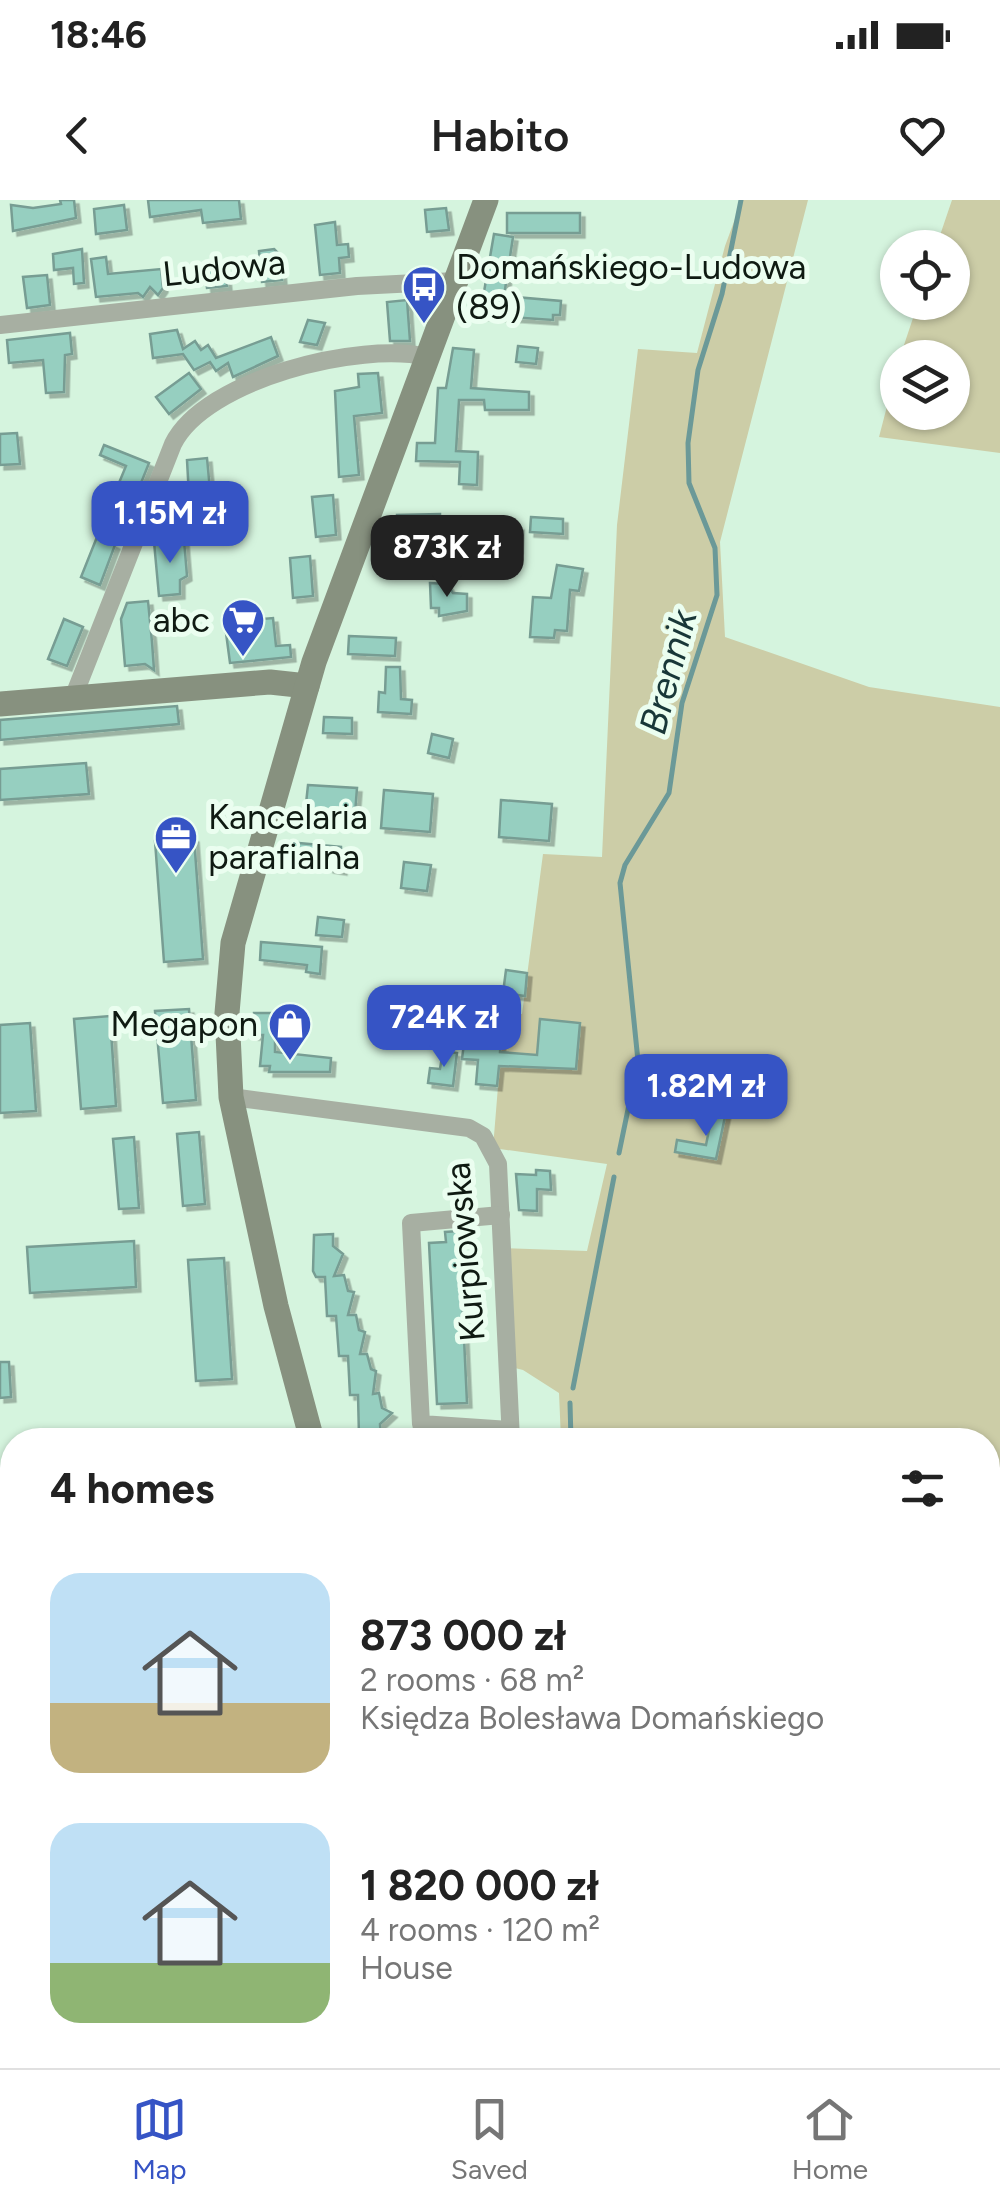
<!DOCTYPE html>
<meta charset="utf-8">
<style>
:root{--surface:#fff;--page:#f2f2f2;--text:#222;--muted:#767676;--line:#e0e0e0;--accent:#3654c5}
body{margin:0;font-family:Figtree,sans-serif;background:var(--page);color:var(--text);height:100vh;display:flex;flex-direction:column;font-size:38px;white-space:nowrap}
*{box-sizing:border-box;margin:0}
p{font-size:32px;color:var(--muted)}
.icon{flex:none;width:55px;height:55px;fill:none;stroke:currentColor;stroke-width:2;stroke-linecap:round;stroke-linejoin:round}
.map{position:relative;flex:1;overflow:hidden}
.panel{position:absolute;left:0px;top:1228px;width:1000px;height:642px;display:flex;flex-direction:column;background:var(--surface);border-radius:40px 40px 0 0;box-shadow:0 2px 8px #0004}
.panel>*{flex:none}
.fabs{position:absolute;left:880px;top:30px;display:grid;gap:20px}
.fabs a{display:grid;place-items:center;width:90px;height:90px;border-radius:50%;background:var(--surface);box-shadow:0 2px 8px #0004;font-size:50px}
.price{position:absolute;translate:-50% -85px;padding:0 22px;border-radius:20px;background:var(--accent);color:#fff;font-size:32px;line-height:65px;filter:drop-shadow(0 2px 5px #0008)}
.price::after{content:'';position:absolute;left:50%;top:60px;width:30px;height:22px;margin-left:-15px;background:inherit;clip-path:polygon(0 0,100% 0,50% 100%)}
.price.selected{background:#222;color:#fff}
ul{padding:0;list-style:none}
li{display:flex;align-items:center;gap:30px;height:250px;padding:0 50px}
li span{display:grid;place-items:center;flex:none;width:280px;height:200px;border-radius:30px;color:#555}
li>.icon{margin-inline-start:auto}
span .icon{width:120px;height:120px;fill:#fffc;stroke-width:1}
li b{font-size:42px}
h2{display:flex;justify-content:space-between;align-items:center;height:120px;padding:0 50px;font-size:42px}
.status{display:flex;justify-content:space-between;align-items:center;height:70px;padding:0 50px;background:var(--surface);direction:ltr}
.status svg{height:28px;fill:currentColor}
header{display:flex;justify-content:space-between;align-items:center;height:130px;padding:0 50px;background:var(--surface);font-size:45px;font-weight:600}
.tabs{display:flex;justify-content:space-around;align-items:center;height:140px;border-top:2px solid var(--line);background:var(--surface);font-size:28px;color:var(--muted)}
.tabs a{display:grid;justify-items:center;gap:5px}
.tabs .selected{color:var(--accent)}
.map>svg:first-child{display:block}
</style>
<div class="status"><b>18:46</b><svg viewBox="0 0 49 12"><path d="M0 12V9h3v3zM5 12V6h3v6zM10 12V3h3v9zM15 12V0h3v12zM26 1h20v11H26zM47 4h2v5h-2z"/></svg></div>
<header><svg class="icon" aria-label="back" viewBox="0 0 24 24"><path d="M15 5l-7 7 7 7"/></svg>Habito<svg class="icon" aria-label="heart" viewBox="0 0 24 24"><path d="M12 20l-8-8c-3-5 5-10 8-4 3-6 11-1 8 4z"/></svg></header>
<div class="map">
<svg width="1000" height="1868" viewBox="0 0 1000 1868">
<defs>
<filter id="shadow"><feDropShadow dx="4.5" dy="4.5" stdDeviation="0" flood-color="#0004"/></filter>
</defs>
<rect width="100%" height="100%" fill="#d5f4de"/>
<path fill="#c3e9ce" d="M988,1743l12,2v123h-277l-3,-10h268z"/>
<g fill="#cccda7">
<path d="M742,0h66l-88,342 5,95 144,50 131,20v967l-12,-5v-229h-427l-2,-47 -36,-23 -16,-4 -4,-118 84,3 20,-87 -114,-16 11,-135 18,1 21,-160 59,3 15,-332 21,-176 59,4 28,-107z"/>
<path d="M952,0h48v253l-121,-16 18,-69 1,44h54v-54l-52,-1 18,-54 34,-1v-54l-16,-1z"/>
<path d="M988,1473l12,5v146l-12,-6z"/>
<path d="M988,1814l12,49 -15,5h-86l-4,-10h93z"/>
</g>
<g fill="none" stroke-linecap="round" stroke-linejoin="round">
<g stroke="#6b9998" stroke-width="5">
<path d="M619,953l19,-92 -18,-178 5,-18 44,-72 13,-90 35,-108 -2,-47 -26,-65 -1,-40 10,-73 24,-76 19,-94"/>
<path d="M573,1188l41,-211"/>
<path d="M570,1203l1,37"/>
</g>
</g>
<g fill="#96cfc0" stroke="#779d93" stroke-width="2.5" filter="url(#shadow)">
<path d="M60,0h14l2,18 -63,13 -2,-26 22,3 28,-4z"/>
<path d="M148,0h91l2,19 -38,4 -2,-13 -51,7z"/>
<path d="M124,5l3,25 -31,4 -2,-25z"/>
<path d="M446,8l3,22 -22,2 -2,-22z"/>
<rect x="507" y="13" width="73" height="20"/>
<path d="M335,22l2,23 11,-1 1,13 -10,1 1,15 -20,2 -5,-50z"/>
<path d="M494,34l19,3 -9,59 57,5 -1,14h-7v5l-73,-5z"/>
<path d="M82,49l2,34 -10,1 -1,-16 -19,2 -1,-16z"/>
<path d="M274,49l5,5 3,26 -20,2 -3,-31z"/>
<path d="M106,57l2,17 53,-5 2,19 -5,7 -8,-8 -7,10 -5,-4 -42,4 -5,-38z"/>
<path d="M225,69l2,17 -20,2 -2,-17z"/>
<path d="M47,75l3,30 -23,3 -4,-31z"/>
<path d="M407,100l3,41h-20l-3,-39z"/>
<path d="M308,120l17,3 -8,22 -17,-3z"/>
<path d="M177,130l6,19 12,-8 6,9 7,-5 8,13 55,-21 7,19 -45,21 -5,-14 -12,8 -6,-9 -16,8 -11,-16 -30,4 -3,-24z"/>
<path d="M70,133l2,21 -7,1 -1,37 -18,1 -3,-33 -34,3 -2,-23z"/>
<path d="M518,146l20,2 -2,16 -20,-2z"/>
<path d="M453,148l21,2 -3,38 58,4v18h-44l-1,-10h-25l-3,51 22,1 -1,33 -18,-1 1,-22 -44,-1 1,-18h18l3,-55h8z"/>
<path d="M189,173l12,16 -32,25 -13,-17z"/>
<path d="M378,173l4,40 -28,3 5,59 -20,2 -4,-86 24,-4 -1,-13z"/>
<path d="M17,233l3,31 -20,1v-31z"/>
<path d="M104,245l45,18 -16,40 -19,-8 12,-29 -26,-11z"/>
<path d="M207,258l5,54 -22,2 -3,-54z"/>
<path d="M333,295l3,40 -20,2 -4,-40z"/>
<path d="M440,314v15l-23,-1 -1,27h-19v-40z"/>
<path d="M531,317l32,2v15l-33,-2z"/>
<path d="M498,326h21l-1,23 -21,-1z"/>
<path d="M447,330h16v20l-16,-1z"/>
<path d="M97,337l18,8 -15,40 -19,-8z"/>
<path d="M184,340l3,36 -7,4v14l-21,2 -5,-54z"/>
<path d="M310,356l3,40 -20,2 -3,-40z"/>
<path d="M557,365l26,4 -4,22 -9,-1 -3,41 -12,-1 -1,8 -24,-1 3,-40 18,1z"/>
<path d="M430,383l17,1 6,9 14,1v17l-28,5v-8h-8z"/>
<path d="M148,401l4,41 2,28 -9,-6 -20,2 -4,-47 6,-16z"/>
<path d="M250,416l1,4 22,-2 3,28 14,-1 1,12 -61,6 -6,-45z"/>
<path d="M64,419l19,8 -16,39 -19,-7z"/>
<path d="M349,436l47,2 -1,18 -47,-2z"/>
<path d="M386,467h14l1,32 11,1 -1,14 -33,-2 1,-20 6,1z"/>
<path d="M177,506l2,18 -179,16v-20z"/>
<path d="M324,517l28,1v16l-29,-1z"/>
<path d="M432,534l21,5 -4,19 -21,-5z"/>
<path d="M86,563l3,31 -89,6v-31z"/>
<path d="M308,585l49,3 -3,38 -50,-4z"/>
<path d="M384,590l49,4 -3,38 -49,-4z"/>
<path d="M501,600l51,4 -3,37 -50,-4z"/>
<path d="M194,638l9,121 -39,3 -9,-121z"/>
<path d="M288,642l53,5 1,23 -13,-2v-7l-42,-4z"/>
<path d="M404,662l27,3 -4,26 -26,-3z"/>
<path d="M318,717l26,3 -2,17 -26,-2z"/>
<path d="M261,742l61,5 -2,27 -14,-2 1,-7 -47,-5z"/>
<path d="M506,770l21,3 -2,23 -22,-3z"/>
<path d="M189,809l7,91 -33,3 -8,-92z"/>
<path d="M254,813h21v39l56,6 -1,14h-61l1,-6h-10l3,-31h-9z"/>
<path d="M110,816l6,90 -35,3 -7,-90z"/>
<path d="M540,819l40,4 -4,46 -77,-3 -2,20 -21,-2 2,-24 -16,-1 4,-32 15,2 -1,9 21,2 -1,12 37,3z"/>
<path d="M30,823l6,88 -36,2v-88z"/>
<path d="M443,851l14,2 -4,33 -25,-3 2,-15 10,1z"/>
<path d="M683,869l50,3 -2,17 -49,-7z"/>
<path d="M713,910l13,2 -10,47 -41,-7 2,-12 29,5z"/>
<path d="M199,932l6,72 -22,2 -6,-72z"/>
<path d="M134,937l5,71 -20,1 -6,-70z"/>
<path d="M536,970l14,1 1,19 -14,-1v22l-18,-1 -3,-36 20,1z"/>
<path d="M459,1031l8,172 -30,1 -8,-161 17,-1 -1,-10z"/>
<path d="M333,1034v12l10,8 -9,22 10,-1 4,16 6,1 -6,23h8l3,15 6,2 -5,22h7l4,15 5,2 -3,23 6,-1 3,15 10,5 -12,11 1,16 -22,-4 -1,-41h-8l-2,-39h-9l-3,-40h-9l-2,-39h-9l-3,-6 1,-36z"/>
<path d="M134,1041l2,46 -106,6 -3,-46z"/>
<path d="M224,1058l8,121 -36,2 -8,-121z"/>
<path d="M0,1162h9l2,35 -11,1z"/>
<path d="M9,1333l3,103 -12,1v-103z"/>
<path d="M0,1729l12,2 -5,75h-7z"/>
</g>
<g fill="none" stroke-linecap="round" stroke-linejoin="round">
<g stroke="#a7afa2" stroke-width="18">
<path d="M0,125l357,-39 99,-5"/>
<path d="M73,498l100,-254c32,-65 188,-103 254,-87"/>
<path d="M231,897l238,31 14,8 15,28 13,276"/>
<path d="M501,1015l-90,8 10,201 89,6"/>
<path d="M988,1743l12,2"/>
</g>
<g stroke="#87917f" stroke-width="25">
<path d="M0,504l270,-22 37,4"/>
<path d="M312,1240l-36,-134 -45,-209 -4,-84 6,-70 81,-281 172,-462"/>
<path d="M495,1858l3,10"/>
<path d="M720,1858l3,10"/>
</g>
</g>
<defs>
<g id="bus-pin" transform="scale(2.25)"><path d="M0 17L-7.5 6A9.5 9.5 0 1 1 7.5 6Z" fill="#3654c5" stroke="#ebfef0"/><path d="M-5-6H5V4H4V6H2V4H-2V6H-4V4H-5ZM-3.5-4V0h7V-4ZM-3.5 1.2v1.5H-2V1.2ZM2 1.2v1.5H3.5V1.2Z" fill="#fff"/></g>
<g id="supermarket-pin" transform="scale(2.25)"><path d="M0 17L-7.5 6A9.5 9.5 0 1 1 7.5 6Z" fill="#3654c5" stroke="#ebfef0"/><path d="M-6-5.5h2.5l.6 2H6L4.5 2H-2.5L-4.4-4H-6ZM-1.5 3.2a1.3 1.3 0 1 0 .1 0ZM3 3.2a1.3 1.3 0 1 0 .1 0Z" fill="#fff"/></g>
<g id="office-pin" transform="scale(2.25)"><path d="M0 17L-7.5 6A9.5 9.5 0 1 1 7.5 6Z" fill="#3654c5" stroke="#ebfef0"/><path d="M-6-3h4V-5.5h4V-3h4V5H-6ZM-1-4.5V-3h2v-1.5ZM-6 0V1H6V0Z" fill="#fff"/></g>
<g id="shop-pin" transform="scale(2.25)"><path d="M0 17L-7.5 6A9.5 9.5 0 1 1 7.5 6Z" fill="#3654c5" stroke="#ebfef0"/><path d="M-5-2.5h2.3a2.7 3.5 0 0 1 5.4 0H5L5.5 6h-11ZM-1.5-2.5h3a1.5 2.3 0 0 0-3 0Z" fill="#fff"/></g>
</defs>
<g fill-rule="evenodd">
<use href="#bus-pin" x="424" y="87"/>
<use href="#supermarket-pin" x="243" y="420"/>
<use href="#office-pin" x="176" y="637"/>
<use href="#shop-pin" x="290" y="824"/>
</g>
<g text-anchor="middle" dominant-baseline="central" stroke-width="10" stroke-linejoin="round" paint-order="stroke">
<g font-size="35" fill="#0f1a12" stroke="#ebfef0" text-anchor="start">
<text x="456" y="67">Domańskiego-Ludowa<tspan x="456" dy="40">(89)</tspan></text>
<text x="210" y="420" text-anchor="end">abc</text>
<text x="208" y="617">Kancelaria<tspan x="208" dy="40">parafialna</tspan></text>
<text x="258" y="824" text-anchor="end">Megapon</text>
</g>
<g font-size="35" fill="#0f1a12" stroke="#ebfef0">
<text transform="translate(224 68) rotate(-6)">Ludowa</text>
<text transform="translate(465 1052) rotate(-95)">Kurpiowska</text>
</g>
<g font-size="38" font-style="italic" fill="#183738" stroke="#ebfef0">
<text transform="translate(668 472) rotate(-75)">Brennik</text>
</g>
</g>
</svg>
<div class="fabs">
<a><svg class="icon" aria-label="locate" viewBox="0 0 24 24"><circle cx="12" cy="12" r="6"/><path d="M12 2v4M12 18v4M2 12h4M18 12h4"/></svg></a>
<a><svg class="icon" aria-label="layers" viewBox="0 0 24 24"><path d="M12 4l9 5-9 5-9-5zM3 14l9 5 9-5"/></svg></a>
</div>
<b class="price" style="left:170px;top:366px">1.15M zł</b>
<b class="price selected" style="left:447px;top:400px">873K zł</b>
<b class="price" style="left:444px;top:870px">724K zł</b>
<b class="price" style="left:706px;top:939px">1.82M zł</b>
<section class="panel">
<h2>4 homes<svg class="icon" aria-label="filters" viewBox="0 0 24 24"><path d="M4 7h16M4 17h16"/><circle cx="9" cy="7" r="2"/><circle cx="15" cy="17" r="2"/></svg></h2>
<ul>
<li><span style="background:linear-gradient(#bfe0f5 65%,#c2b280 0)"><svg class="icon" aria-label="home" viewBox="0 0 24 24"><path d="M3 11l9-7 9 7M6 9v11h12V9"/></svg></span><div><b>873 000 zł</b><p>2 rooms · 68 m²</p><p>Księdza Bolesława Domańskiego</p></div></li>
<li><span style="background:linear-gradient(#bfe0f5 70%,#8fb573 0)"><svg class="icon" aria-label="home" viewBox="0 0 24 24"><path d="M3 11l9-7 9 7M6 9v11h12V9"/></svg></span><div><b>1 820 000 zł</b><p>4 rooms · 120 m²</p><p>House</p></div></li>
</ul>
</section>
</div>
<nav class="tabs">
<a class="selected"><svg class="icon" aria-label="map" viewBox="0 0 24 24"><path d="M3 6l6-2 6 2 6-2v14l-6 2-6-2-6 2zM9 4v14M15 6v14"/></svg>Map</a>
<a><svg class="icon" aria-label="saved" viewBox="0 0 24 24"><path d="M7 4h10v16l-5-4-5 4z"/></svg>Saved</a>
<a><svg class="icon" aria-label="home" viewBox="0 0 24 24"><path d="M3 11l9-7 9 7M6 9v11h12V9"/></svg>Home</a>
</nav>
